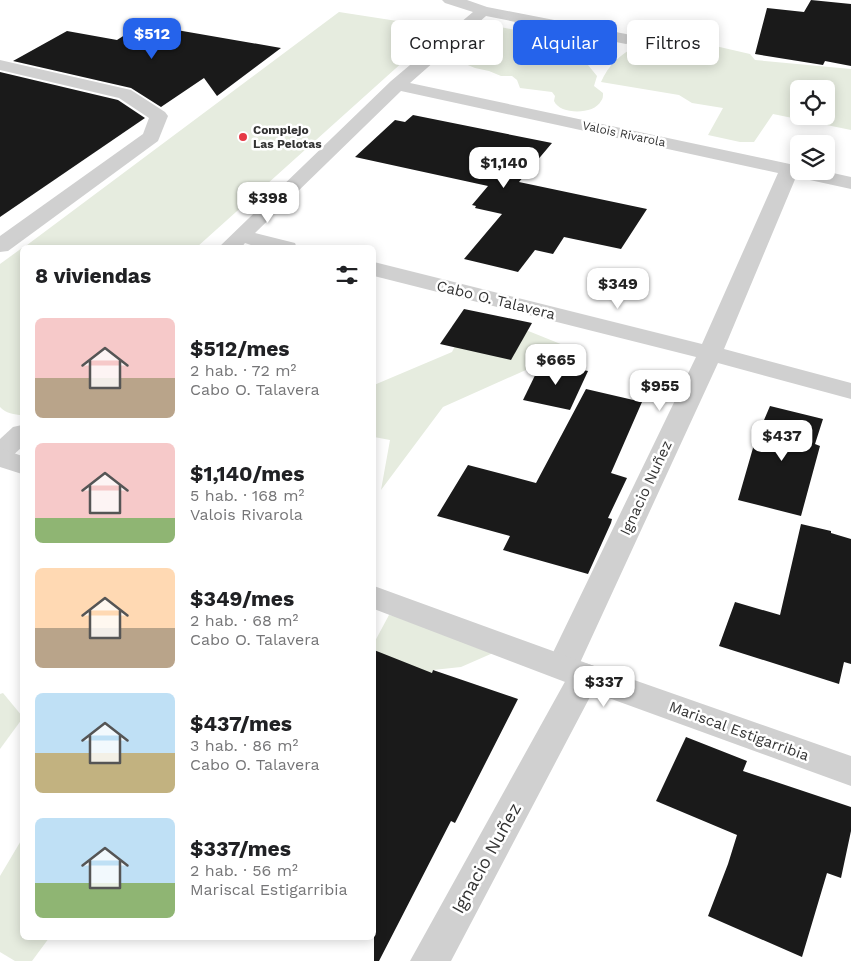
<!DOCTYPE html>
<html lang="es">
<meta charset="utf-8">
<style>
:root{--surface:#fff;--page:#f6f6f6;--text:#202124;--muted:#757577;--accent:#2563eb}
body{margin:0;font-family:"Work Sans",sans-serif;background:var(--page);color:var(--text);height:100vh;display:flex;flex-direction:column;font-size:19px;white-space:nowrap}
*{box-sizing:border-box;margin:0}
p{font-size:16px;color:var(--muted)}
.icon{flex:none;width:28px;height:28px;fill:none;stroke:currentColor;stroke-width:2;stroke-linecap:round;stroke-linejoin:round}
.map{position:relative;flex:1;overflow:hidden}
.side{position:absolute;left:20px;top:245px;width:356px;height:695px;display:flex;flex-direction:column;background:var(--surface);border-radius:8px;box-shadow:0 2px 12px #0003}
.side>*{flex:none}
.top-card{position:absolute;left:391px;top:20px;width:384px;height:45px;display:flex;gap:10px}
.controls{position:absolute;left:790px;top:80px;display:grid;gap:10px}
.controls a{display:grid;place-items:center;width:45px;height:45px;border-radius:8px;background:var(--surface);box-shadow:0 2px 12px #0003;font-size:25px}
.price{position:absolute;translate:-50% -42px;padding:0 11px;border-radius:10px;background:#fff;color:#222;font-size:16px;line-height:32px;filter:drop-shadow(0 1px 2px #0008)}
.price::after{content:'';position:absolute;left:50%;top:30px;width:15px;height:11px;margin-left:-8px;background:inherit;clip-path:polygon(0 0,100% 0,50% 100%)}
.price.active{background:var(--accent);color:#fff}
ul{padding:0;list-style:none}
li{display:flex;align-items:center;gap:15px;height:125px;padding:0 15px}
li span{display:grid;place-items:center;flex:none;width:140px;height:100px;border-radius:8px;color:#555}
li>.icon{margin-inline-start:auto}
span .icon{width:60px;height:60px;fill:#fffc;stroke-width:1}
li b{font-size:21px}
h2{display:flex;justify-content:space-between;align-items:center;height:60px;padding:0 15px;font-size:21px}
.chip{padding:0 18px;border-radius:8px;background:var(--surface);box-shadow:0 2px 12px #0003;font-size:18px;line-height:45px}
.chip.active{background:var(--accent);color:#fff}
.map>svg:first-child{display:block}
</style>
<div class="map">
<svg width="851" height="961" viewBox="0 0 851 961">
<rect width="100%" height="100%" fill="#fff"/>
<g fill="#e6ecdf" fill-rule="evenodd">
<path d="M339,12l97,15 -35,32 4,1 -208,187 -174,1z"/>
<path d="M476,22l44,9 25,8 7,8 36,18 9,11 -3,10 9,7c0,3 0,6 -2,8 -7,14 -41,14 -47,0l1,-5 -3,-4 -32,-4 -3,-8 -5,-4h-11l-12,-5 -14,-3 -36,-15 11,-27z"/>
<path d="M684,36l27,9 39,9 5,6 96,9v61l-78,-16 -19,28h-14l-32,-7 15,-27 -31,-5 -13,-8 -78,-13c15,-34 49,-44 83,-46zM799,89h27v27h-27z"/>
<path d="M22,248v167c-7,0 -17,-2 -22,-8v-143z"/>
<path d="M516,326l57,23 -130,58 -62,83 9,-50 -16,-3v-52l78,-33 11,-22z"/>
<path d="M389,615l54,8 50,30 -32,14 -28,3 -41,70 -18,61v-158z"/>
<path d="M3,693l19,23v3l-22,30v-55z"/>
<path d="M22,839v99h27l-17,23h-17l-15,-9v-76z"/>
</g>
<g fill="#1a1a1a">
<path d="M811,0l40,4v62l-26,-5 -2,4 -68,-11 12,-46 37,4z"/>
<path d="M142,24l139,24 -64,48 -13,-18 -43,29 -30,-19 -118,-27 54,-30 50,9z"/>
<path d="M0,72l118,28 27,18 -145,99z"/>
<path d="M413,115l139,28 -33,39 128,27 -26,40 -57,-12 -11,17 -18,-4 -17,22 -54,-13 38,-45 -27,-6 1,-2 -4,-1 16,-19 -133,-29 40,-37 10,2z"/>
<path d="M464,309l68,14 -21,37 -71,-16z"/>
<path d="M542,361l46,10 -18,39 -47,-10z"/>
<path d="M586,389l56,13 -31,71 16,5 -19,40 4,1 -1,4 -23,51 -85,-24 7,-14 -73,-20 31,-51 68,18z"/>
<path d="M770,406l53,13 -8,25 5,2 -19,70 -63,-16 17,-59z"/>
<path d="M801,524l30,7v2l20,6v125l-7,-2 -5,22 -120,-38 16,-44 45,13z"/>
<path d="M374,650l58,23 1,-3 85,29 -63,124 -4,-2 -72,140h-5z"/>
<path d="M686,737l61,24 -4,10 108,36v24l-10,47 -14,-5 -25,84 -94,-41 20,-52 9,-29 -81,-34z"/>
</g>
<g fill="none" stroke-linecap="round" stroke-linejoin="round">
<g fill="#d0d0d0" fill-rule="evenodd">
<path d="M442,0h25l20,7 139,27 6,2 2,3 -2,3 -6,2 -140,-28 -76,67 389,83v5h25l27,6v12l-55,-12 -72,172 127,34v16l-133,-36 -139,302 6,-2 12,4 4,9 -150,285h-41l157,-283 -5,1 -11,-3 -5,-9 150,-310 -322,-81v-14l328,82 76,-171 -377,-82 -146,142 40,10 2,5h-37l-15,-5 -4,5h-23l173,-167 82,-69 -28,-9z"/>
<path d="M0,60l131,30 34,22 3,4 -10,25 -150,110 -8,1v-16l143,-102 6,-16 -30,-20 -119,-28z"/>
<path d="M22,425v22l-13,12 -9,3v-23l13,-12z"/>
</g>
<g fill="#d0d0d0" fill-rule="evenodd">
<path d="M0,448l22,8v18l-22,-7z"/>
<path d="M374,586l223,81 254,89v30l-278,-101 -199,-76z"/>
</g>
</g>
<circle fill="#e63946" stroke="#fff" stroke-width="2" cx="243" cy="137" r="5"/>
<g text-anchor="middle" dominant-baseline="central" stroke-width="5" stroke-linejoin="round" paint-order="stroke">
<g font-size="12" font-weight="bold" fill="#333" stroke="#fff" text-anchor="start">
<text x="253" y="130">Complejo<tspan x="253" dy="14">Las Pelotas</tspan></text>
</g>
<g font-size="12" fill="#333" stroke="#fff">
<text transform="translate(624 134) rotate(12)">Valois Rivarola</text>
</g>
<g font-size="15" fill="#333" stroke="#fff">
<text transform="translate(496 300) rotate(14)">Cabo O. Talavera</text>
<text transform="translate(646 488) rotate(-65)">Ignacio Nuñez</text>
<text transform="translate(739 731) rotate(20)">Mariscal Estigarribia</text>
</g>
<g font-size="18" fill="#333" stroke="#fff">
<text transform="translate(486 858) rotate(-61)">Ignacio Nuñez</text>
</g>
</g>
</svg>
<div class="controls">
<a><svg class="icon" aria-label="locate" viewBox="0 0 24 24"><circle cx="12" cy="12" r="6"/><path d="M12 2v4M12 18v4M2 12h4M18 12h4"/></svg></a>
<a><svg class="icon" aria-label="layers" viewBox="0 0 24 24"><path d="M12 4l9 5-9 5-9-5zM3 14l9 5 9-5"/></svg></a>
</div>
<b class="price active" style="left:152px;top:60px">$512</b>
<b class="price" style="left:504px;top:189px">$1,140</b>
<b class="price" style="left:268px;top:224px">$398</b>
<b class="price" style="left:618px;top:310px">$349</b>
<b class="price" style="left:556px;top:386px">$665</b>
<b class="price" style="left:660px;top:412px">$955</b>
<b class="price" style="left:782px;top:462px">$437</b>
<b class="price" style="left:604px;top:708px">$337</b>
<div class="top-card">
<a class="chip">Comprar</a>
<a class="chip active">Alquilar</a>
<a class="chip">Filtros</a>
</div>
<section class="side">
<h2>8 viviendas<svg class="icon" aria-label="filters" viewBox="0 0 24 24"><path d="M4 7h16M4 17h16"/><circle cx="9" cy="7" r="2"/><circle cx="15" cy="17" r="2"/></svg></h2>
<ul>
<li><span style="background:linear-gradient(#f6c9c9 60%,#b9a48a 0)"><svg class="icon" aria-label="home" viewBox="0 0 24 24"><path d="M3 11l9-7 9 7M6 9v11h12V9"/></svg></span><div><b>$512/mes</b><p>2 hab. · 72 m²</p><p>Cabo O. Talavera</p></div></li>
<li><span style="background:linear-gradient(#f6c9c9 75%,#8fb573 0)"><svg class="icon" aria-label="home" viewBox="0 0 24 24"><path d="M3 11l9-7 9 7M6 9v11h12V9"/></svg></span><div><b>$1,140/mes</b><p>5 hab. · 168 m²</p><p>Valois Rivarola</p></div></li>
<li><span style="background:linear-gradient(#ffd9b3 60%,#b9a48a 0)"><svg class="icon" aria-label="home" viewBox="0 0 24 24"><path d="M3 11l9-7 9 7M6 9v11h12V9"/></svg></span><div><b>$349/mes</b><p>2 hab. · 68 m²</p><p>Cabo O. Talavera</p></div></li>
<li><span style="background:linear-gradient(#bfe0f5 60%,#c2b280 0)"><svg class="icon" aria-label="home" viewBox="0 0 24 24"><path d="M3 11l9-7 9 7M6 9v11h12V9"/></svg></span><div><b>$437/mes</b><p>3 hab. · 86 m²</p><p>Cabo O. Talavera</p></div></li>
<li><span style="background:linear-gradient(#bfe0f5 65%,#8fb573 0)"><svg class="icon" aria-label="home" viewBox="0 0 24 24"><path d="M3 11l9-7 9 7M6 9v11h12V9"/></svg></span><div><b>$337/mes</b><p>2 hab. · 56 m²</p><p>Mariscal Estigarribia</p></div></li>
</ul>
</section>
</div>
